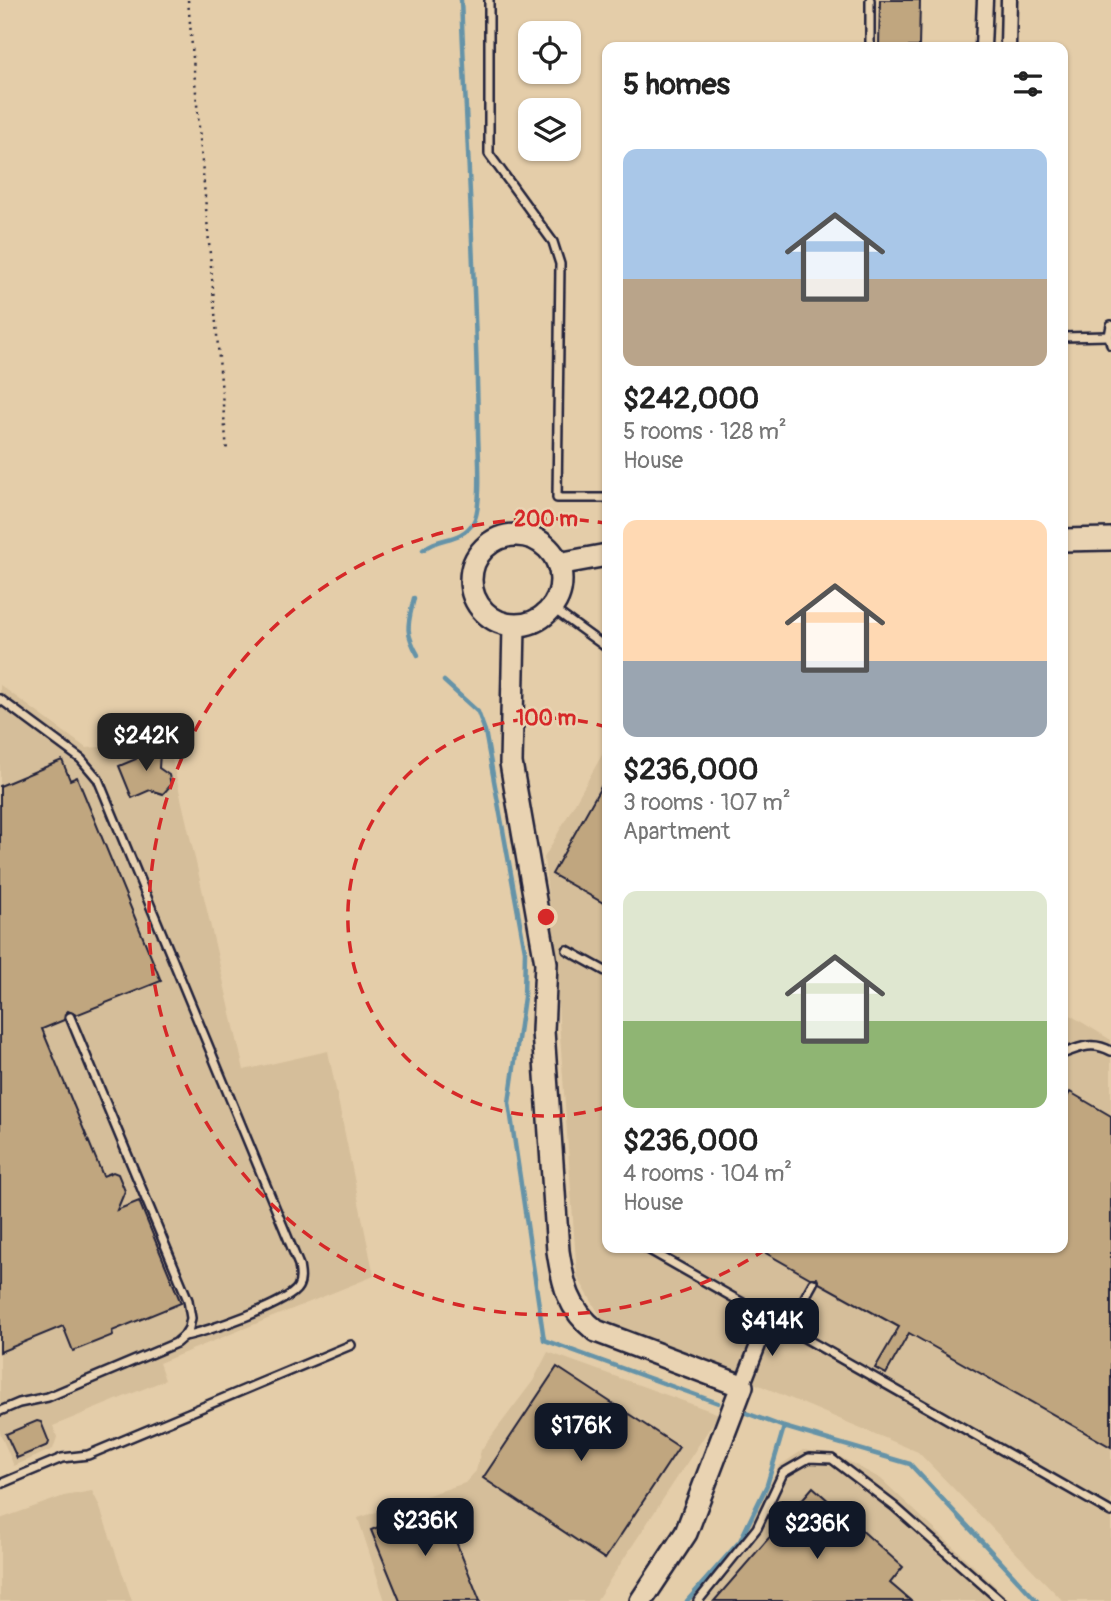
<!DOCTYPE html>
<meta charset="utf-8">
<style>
:root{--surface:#fff;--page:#f2f2f2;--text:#222;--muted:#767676;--accent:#111827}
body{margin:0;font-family:Pangolin,sans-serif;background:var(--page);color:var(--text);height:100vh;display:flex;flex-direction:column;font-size:26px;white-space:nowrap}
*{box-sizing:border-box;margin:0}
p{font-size:23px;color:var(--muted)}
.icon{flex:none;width:38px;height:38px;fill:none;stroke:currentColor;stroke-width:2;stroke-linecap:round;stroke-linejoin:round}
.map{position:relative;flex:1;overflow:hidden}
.sheet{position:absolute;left:602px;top:42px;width:466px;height:1211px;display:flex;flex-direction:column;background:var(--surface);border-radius:14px;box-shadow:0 2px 5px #0004}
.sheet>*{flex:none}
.buttons{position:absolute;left:518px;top:21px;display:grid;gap:14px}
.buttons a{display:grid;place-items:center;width:63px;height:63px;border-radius:14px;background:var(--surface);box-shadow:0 2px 5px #0004;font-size:35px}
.price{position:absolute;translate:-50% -60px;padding:0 16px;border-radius:14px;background:var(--accent);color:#fff;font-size:23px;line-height:46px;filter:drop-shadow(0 2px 4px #0008)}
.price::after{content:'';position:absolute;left:50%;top:42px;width:21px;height:16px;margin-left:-10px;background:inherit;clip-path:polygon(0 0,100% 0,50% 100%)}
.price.on{background:#222;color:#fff}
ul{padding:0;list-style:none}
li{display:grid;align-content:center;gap:14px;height:371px;padding:0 21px}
li span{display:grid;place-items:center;height:217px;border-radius:14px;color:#555}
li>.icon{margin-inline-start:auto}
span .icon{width:126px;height:126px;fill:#fffc;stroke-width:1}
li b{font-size:30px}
h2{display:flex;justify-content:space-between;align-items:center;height:84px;padding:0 21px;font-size:30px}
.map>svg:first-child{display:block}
</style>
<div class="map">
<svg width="1111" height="1601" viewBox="0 0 1111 1601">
<rect width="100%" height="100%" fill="#e4cda9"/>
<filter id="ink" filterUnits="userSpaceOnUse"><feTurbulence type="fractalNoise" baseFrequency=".0143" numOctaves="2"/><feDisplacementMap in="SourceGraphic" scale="14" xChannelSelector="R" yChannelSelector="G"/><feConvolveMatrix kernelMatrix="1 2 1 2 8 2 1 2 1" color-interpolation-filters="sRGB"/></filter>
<g filter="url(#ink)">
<g fill="#d5be9a">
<path d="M0,685l86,63 82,-6 76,328 84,-19 46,225 -215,87 6,17 -112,46 4,11 -4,12 -39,17 -14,-33z"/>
<path d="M607,746v502h455v-238l49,30v561h-48l-145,-149 -316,-133 -25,-43 -23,-326 -10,-92z"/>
<path d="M548,1352l171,62 -123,187h-211l-27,-83 107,-35 11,-12 5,-21 52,-69z"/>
<path d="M803,1450l32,4 46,25 130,122h-321l53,-62 36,-73z"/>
<path d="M92,1491l7,14 33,96h-132v-82l64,-23z"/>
</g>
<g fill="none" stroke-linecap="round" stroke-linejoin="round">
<g stroke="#6593a8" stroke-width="4.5">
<path d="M423,550c15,-14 37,-7 50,-27 10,-16 5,-73 5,-94 -2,-143 -11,-286 -17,-429"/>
<path d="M414,598c-6,26 -10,33 4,57"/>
<path d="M444,681l34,31 7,19 40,220 -1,46 -15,106 35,237 174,63"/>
<path d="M746,1413l38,14 126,37 127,137"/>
<path d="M687,1601l53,-60 27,-56 17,-58"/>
</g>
</g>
<g fill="#c0a67f" stroke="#22223b" stroke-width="2">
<path d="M880,0h40l-1,47h-40z"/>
<path d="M149,746l7,1 4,6 -1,15 10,7 2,10 -8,9 -13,-4 -18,8 -13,-32 17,-7 4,-9z"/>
<path d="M62,760l8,20 7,-3 84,204 -85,34 -8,-4 -3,3 -1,6 -22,9 61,147 10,-4 5,2 7,17 -8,19 22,-9 42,102 -69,28 1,4 -40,16 -10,-25 -63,26v-566z"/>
<path d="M607,776v129l-55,-31z"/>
<path d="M1070,1092l41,24v331l-202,-114 -23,41 -11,-6 24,-41 -80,-44 -2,-5h-7l-53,-30h305v-142z"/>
<path d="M557,1367l122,80 -74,112 -122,-81z"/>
<path d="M37,1421l4,1 8,20 -1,3 -31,13 -11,-24z"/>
<path d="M813,1487l90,80 -13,16 21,18h-197z"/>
<path d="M440,1502l40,99h-80l-29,-71z"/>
</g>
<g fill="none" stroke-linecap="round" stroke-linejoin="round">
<g stroke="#22223b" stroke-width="12">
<g id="lane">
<path d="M489,0v154l64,88 7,22 -3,234h50"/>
<path d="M870,47v-47"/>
<path d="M1111,325l-2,11 2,9"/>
<path d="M1062,337l47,-1"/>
<path d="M552,608l55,40"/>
<path d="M0,699l81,60 17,20 201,486c1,7 3,15 -1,22 -8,16 -94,46 -114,49"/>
<path d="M567,950l40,22"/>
<path d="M1062,1054c18,-7 31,-13 49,-3"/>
<path d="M646,1248l465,264"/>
<path d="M788,1328l25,-45"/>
<path d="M0,1411l19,-8 29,-6 128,-54 8,-7 5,-8 2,-10 -3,-18 -118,-283"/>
<path d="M0,1484l62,-26 26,-3 263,-110"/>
<path d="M698,1601l59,-73 26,-55 26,-15 23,1 63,48 106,94"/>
</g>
</g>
<g stroke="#22223b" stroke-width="19">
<g id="street">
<path d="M983,47l2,-47"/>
<path d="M1008,47l1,-47"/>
<path d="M742,1386l27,-69"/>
</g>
</g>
<g stroke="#22223b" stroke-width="26">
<g id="secondary">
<circle cx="516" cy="580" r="45"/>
<path d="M1062,540l49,-1"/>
<path d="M558,564l49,-9"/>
<path d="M514,626l-3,137 35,200 -3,68 15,220c5,33 10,58 38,80l146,55 -56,147 -45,68"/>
</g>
</g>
<path stroke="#22223b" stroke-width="2.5" stroke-dasharray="2 5" stroke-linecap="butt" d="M188,0l39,451"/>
<use href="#lane" stroke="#e9d3b2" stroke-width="7"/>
<use href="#street" stroke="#e9d3b2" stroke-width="14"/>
<use href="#secondary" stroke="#e9d3b2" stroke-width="21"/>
</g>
</g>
<g fill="none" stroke="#d62828" stroke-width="3.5" stroke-dasharray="12 9">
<path d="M606 1107A199 199 0 1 1 606 727"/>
<path d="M766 1249A398 398 0 1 1 605 523"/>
</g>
<circle cx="546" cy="917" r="10" fill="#d62828" stroke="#e9d3b2" stroke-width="3.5"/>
<g font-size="21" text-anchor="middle" font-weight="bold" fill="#d62828" stroke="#e9d3b2" stroke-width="5" stroke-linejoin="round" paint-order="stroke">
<text x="546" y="526">200 m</text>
<text x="546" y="725">100 m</text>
</g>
</svg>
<div class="buttons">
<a><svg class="icon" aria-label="locate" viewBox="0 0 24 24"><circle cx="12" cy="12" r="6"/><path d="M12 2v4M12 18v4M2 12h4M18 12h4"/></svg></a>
<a><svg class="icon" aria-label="layers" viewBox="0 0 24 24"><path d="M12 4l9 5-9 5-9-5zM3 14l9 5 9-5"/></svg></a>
</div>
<b class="price on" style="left:146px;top:773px">$242K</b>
<b class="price" style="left:772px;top:1358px">$414K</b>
<b class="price" style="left:581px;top:1463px">$176K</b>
<b class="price" style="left:425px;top:1558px">$236K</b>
<b class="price" style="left:817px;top:1561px">$236K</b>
<section class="sheet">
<h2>5 homes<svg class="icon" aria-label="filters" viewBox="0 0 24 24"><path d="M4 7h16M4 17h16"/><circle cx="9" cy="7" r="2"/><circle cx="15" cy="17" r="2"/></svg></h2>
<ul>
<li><span style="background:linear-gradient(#a9c7e8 60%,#b9a48a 0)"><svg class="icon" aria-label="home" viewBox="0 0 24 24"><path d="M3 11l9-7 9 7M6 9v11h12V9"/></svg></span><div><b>$242,000</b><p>5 rooms · 128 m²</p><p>House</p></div></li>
<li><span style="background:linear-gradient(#ffd9b3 65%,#9aa5b1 0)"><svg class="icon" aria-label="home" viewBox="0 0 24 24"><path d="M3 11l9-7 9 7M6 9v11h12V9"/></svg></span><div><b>$236,000</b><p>3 rooms · 107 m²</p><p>Apartment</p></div></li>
<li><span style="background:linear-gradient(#dfe7d0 60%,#8fb573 0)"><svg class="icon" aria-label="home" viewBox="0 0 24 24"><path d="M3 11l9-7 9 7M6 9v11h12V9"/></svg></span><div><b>$236,000</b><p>4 rooms · 104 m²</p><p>House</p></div></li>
</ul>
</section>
</div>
